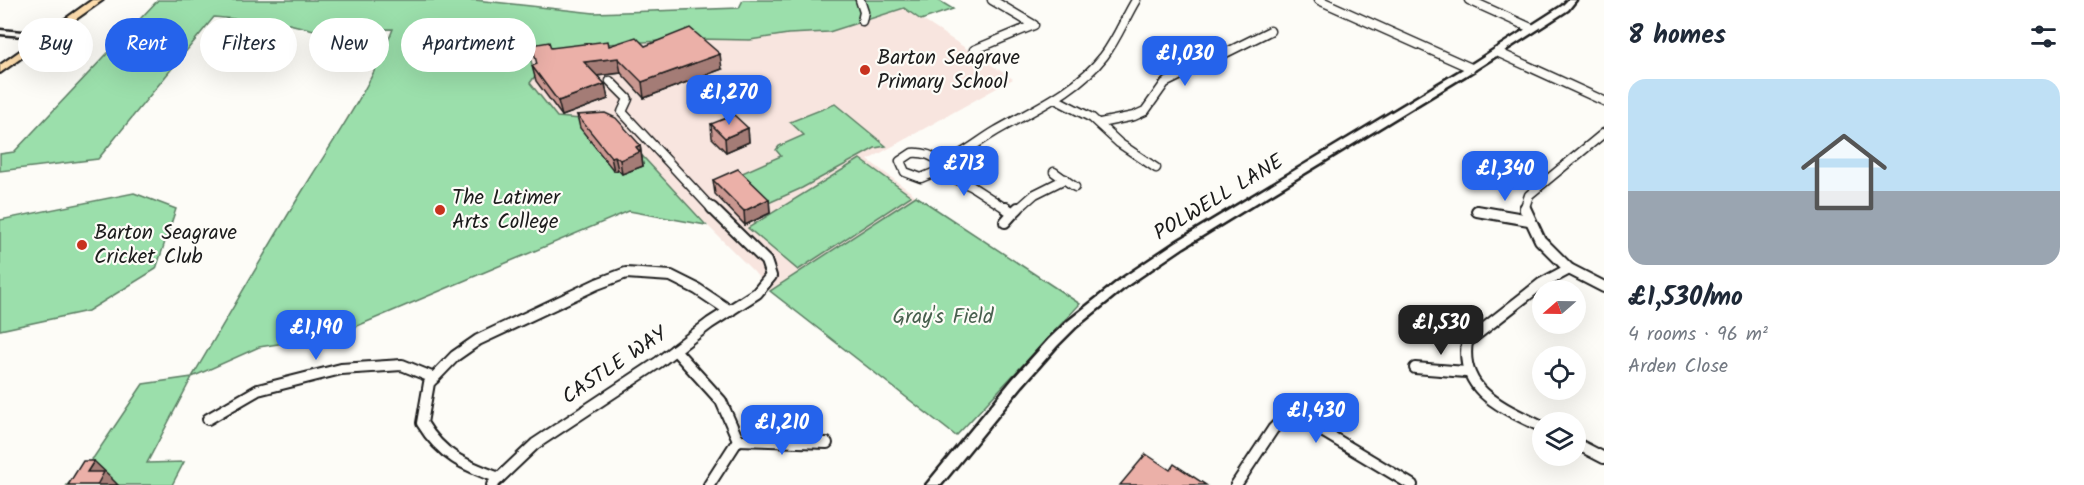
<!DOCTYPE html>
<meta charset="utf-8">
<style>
:root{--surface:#fff;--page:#f2f2f3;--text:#1f2937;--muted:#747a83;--accent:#2563eb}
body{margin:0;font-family:Kalam,sans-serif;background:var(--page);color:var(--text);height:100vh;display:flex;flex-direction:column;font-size:22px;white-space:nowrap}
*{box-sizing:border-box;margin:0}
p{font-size:20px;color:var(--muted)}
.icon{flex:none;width:33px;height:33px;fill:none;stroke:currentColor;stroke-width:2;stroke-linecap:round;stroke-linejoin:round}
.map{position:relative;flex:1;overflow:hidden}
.side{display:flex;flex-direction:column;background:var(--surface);width:480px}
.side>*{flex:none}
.hud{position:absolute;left:18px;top:18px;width:570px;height:54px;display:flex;gap:12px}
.needle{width:39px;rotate:250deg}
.fabs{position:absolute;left:1532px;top:280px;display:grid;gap:12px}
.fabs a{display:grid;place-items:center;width:54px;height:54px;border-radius:50%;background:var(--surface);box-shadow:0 6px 24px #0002;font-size:30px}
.price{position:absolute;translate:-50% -51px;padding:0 14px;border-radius:12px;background:var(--accent);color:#fff;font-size:20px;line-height:39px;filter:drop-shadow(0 2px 3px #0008)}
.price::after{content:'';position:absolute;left:50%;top:36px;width:18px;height:14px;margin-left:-9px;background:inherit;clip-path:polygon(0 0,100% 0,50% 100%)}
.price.selected{background:#222;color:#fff}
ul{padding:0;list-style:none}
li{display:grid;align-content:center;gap:12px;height:318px;padding:0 24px}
li span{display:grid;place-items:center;height:186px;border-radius:18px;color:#555}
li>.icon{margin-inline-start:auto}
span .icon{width:108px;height:108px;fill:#fffc;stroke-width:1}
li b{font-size:26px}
h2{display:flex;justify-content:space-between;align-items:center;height:72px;padding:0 24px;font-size:26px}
.chip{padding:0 21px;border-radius:27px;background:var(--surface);box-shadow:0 6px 24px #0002;font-size:21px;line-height:54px}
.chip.selected{background:var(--accent);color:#fff}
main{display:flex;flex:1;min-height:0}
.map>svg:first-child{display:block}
</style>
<main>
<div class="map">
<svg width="1604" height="485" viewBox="0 0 1604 485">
<rect width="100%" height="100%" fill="#fdfcf7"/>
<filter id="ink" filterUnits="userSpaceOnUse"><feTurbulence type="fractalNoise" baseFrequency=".0167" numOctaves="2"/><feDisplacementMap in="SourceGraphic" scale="12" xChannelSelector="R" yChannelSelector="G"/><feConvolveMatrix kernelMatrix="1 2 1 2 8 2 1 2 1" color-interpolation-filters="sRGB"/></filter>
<g filter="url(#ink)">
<path fill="#f8e5df" d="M904,8l109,71 -145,81 48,36 -146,95 -16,-19 -91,-91 -404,166 -67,30 120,-202 23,-35 13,-25 15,-23 30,-63 177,17 128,-7 52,1 38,-6 41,-2z"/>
<g fill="#9bdfab" stroke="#5c7e64" stroke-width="1.5">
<path d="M158,0h317l119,13 145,-5 4,-8h195l15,9 -32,11 -17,-12 -75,24 -41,2 -38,6 -52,-1 -128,7 -40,11 5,19 -5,7 27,34 24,2 41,15 84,91 -77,-14 -293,124 -77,12 -67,30 -45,86 37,-1 -12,23h-105l27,-28 49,-73 49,-7c40,-67 78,-134 119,-200 30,-48 62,-95 82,-148l-79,1 -25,-6 -75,-7 -116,142 -98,12v-17l14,-2z"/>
<path d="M835,104l51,42 -11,2 -73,40 -38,17 -24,-31 41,-18 -5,-6 3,-4 25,-11 -14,-13z"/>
<path d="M860,159l51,37 -113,74 -50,-42z"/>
<path d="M134,193l42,16 -20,60 -68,42 -88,19v-110z"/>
<path d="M916,196l164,108 -124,132 -186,-145z"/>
</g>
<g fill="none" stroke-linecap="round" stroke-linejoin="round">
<g stroke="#1c1c1c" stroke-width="11">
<g id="minor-far1">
<path d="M860,0l4,12 -2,9"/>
<path d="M1319,0l152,68"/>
<path d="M1469,0l62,28"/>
<path d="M974,50l60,-25 -42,-25"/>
<path d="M1497,52l107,49"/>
<path d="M610,81l18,18 -6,13 91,98"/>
<path d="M1055,99l37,19 27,25 37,25"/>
<path d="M1100,123l34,-7 11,-5 20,-28 105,-52"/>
<path d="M912,153c11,-1 20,2 28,9l-2,9 -17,7 -16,-6 -5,-11z"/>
<path d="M940,162c22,-5 37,-20 56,-31 38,-22 80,-39 108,-75 13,-17 21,-38 32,-56"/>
<path d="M938,171l33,15 37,24"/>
<path d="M1054,172l21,15"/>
<path d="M1017,210l18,-16 30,-15"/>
<path d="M1524,210l5,-15 75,-62"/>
</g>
</g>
<g stroke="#1c1c1c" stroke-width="14">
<g id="minor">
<path d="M1525,208l15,32 29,29 35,18"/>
<path d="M1477,211l52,9"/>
<path d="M1013,213l5,-5"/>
<path d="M1005,222l8,-9 -7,-5"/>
<path d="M675,350l46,51 17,39 -29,45"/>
<path d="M1415,368l51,4"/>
<path d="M208,419l50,-29 83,-21 61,-4 32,13"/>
<path d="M1542,427c-38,-19 -83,-35 -75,-85l74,-58 28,-15"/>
<path d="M738,440l89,3"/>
<path d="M1575,443l29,15"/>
<path d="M499,478c-35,-13 -57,-22 -77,-55l7,-40 26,-27 23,-16 119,-56 29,-11 45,3 26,13 33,22"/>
<path d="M492,485l43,-41 124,-82 51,-39 47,-30 14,-17 -5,-15 -54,-53"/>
<path d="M1236,485l37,-56 10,-10 14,-3 115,69"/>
</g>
</g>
<g stroke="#1c1c1c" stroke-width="5">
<g id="tertiary">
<path d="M1568,0h8l-8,10 -92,59 -292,178 -56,38 -52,42 -19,19 -35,40 -81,99h-15l87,-106 36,-40 19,-18 53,-42 55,-37 294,-177 92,-59z"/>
<path d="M0,30l46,4 4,2 -4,2 -46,-4z"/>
</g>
</g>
<g stroke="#1c1c1c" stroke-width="4">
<path id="primary" d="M92,0h11l-103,73v-8z"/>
</g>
<use href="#minor-far1" stroke="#fdfcf7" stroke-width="8"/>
<use href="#minor" stroke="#fdfcf7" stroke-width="10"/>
<use href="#tertiary" fill="#fdfcf7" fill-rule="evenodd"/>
<use href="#primary" fill="#fddcac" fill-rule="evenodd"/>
</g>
<g fill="#ca9790" stroke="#1c1c1c" stroke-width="1.5">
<path d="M645,46l77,23 -78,29 -23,-25 -24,3 8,8 3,15 -46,17 -26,-35 -4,-15 5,-2 14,-16z"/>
<path d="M577,115l63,30 3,21 -21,8 -4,-4 -4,1 -34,-43z"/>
<path d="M711,124l37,4 1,14 -23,10 -14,-14z"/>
<path d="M713,180l56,19 1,14 -25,12 -30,-31z"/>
</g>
<g fill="#a47b76" stroke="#1c1c1c" stroke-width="1.5">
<path d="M720,54l2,15 -78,29 -2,-16z"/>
<path d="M618,58l3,15 -34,4 -3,-15z"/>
<path d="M605,84l3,15 -46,17 -4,-15z"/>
<path d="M748,128l1,14 -23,10 -1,-14z"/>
<path d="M640,145l3,21 -21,8 -2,-14 16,-13z"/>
<path d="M615,156l3,14 -4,1 -3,-14z"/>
<path d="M769,199l1,14 -25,12 -1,-14z"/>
<path d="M94,461l18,17v1l6,6h-21l-10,-13z"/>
</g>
<g fill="#ebb0a8" stroke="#1c1c1c" stroke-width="1.5">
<path d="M690,28l30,26 -78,28 -24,-24 -34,4 21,22 -47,17 -26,-35 5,-2 -5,-19 17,-3 2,6 57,-7 1,5 27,-9 9,9z"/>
<path d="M605,113l11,5 24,27 -4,2 4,5 -20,8 -5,-4 -4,1 -34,-42z"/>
<path d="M734,115l14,13 -23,10 -14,-14z"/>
<path d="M738,169l31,30 -25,12 -31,-31z"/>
<path d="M1146,454l24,16 4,-6 32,21h-86z"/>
<path d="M83,461h11l-7,11h17l-7,13h-29z"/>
</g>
</g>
<g fill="#c8321e" stroke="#fdfcf7" stroke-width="2">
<circle cx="865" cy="70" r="6"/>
<circle cx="440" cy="210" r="6"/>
<circle cx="82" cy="245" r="6"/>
</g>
<g text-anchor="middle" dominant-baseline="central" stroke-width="4.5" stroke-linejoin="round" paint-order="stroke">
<g font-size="21" fill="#1c1c1c" stroke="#fdfcf7" text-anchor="start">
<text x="877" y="58">Barton Seagrave<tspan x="877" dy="24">Primary School</tspan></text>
<text x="452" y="198">The Latimer<tspan x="452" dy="24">Arts College</tspan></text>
<text x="94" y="233">Barton Seagrave<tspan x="94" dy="24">Cricket Club</tspan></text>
</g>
<g font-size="21" fill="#1c1c1c" stroke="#fdfcf7">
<text transform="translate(1219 198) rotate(-31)">POLWELL LANE</text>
<text transform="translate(615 366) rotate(-34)">CASTLE WAY</text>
</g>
<g font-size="21" fill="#48604e" stroke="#fdfcf7">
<text x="943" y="317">Gray's Field</text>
</g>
</g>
</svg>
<div class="fabs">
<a><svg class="needle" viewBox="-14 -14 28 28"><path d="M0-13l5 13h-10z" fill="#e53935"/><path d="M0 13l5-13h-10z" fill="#747a83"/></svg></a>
<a><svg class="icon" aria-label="locate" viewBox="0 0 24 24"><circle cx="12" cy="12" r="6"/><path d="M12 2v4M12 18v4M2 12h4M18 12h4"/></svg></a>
<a><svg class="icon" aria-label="layers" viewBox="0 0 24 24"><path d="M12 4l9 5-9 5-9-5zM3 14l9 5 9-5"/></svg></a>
</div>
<b class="price" style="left:1185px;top:87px">£1,030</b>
<b class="price" style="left:729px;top:126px">£1,270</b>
<b class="price" style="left:964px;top:197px">£713</b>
<b class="price" style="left:1505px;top:202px">£1,340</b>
<b class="price selected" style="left:1441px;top:356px">£1,530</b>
<b class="price" style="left:316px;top:361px">£1,190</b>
<b class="price" style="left:1316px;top:444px">£1,430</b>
<b class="price" style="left:782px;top:456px">£1,210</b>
<div class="hud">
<a class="chip">Buy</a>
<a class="chip selected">Rent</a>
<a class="chip">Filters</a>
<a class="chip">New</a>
<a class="chip">Apartment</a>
</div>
</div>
<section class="side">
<h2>8 homes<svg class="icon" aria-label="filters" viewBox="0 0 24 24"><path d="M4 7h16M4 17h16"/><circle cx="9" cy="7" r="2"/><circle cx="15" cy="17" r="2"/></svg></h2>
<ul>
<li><span style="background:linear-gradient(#bfe0f5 60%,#9aa5b1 0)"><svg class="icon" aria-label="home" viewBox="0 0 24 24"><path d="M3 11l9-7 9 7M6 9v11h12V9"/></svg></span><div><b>£1,530/mo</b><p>4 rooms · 96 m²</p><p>Arden Close</p></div></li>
</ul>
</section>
</main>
